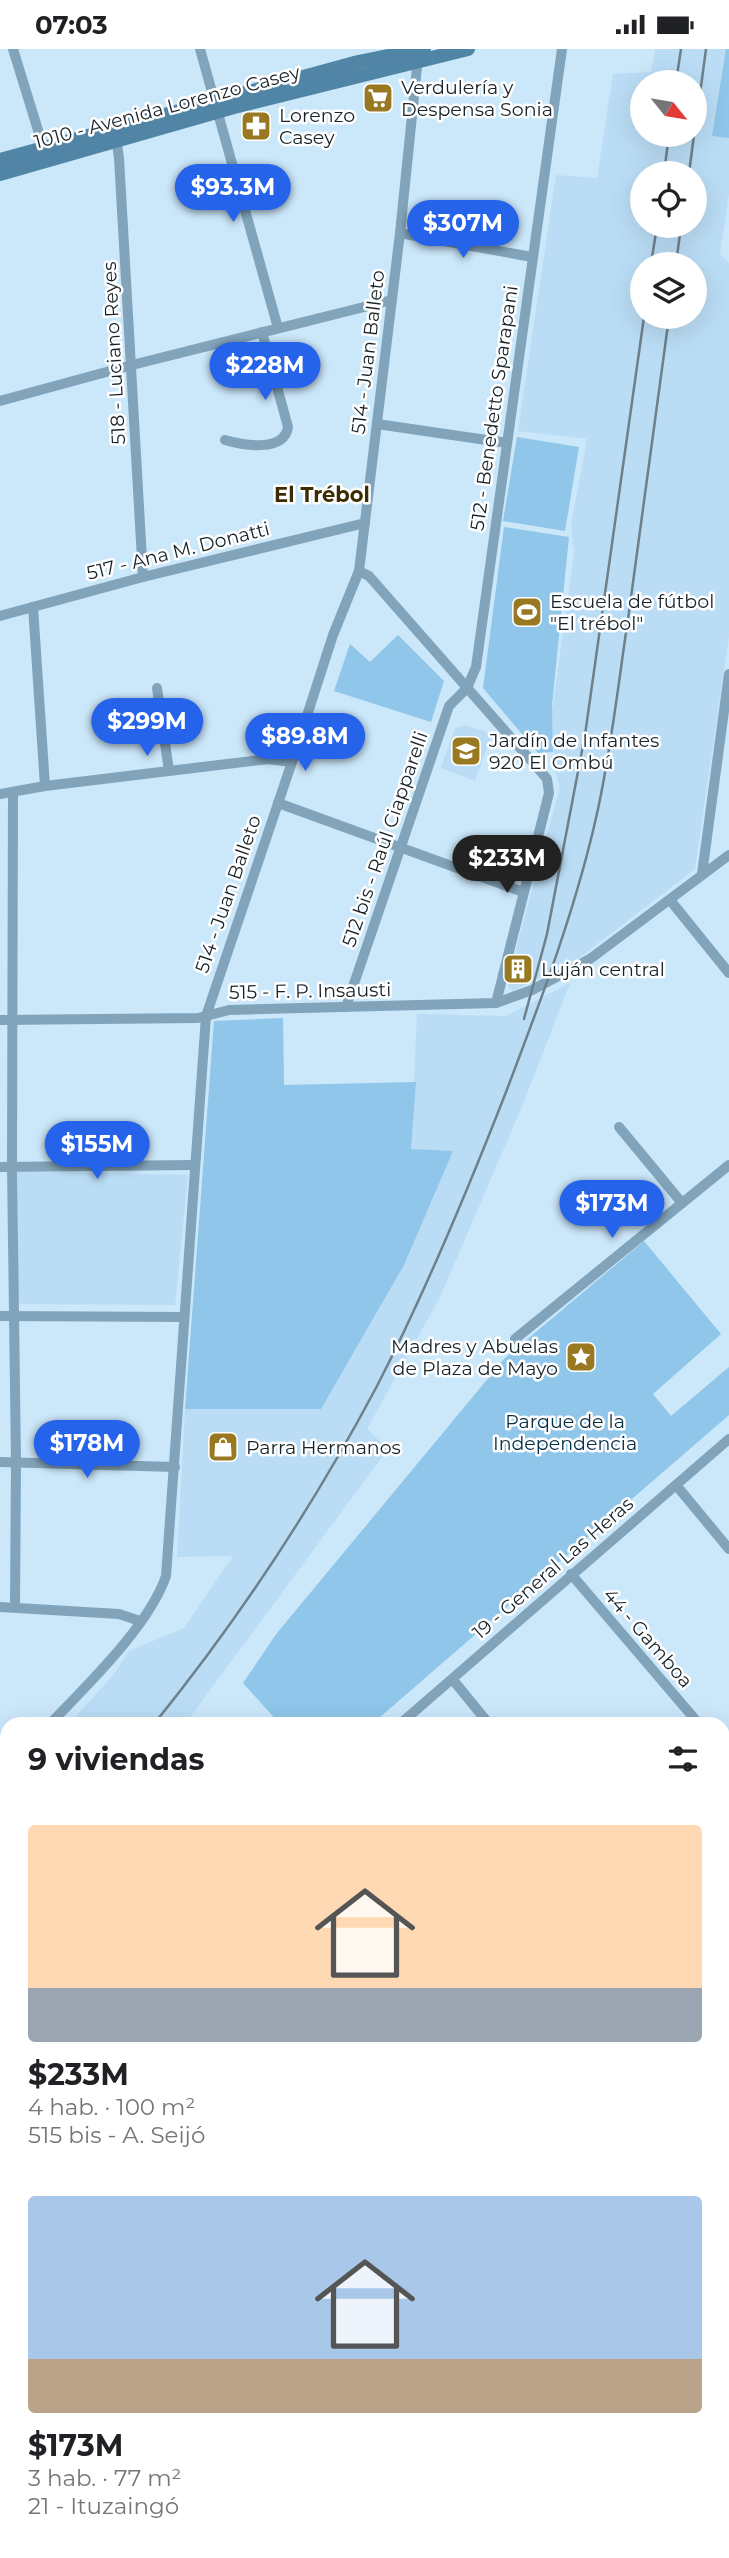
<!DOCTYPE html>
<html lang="es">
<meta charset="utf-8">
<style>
:root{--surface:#fff;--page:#f2f2f2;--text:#202124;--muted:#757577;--accent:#2563eb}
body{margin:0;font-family:Montserrat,sans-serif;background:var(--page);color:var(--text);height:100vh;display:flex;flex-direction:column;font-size:26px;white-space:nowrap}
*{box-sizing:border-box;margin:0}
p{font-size:23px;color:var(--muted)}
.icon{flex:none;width:38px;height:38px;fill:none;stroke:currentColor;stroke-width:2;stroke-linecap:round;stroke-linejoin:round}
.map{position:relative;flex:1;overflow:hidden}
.panel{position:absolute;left:0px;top:1668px;width:730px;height:842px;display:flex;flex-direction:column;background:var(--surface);border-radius:21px 21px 0 0;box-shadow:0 7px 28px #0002}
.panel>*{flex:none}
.needle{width:46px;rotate:120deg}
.buttons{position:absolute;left:630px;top:21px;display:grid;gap:14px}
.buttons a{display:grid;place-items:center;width:77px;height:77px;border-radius:50%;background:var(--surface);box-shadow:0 7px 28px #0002;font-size:35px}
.price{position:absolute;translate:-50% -60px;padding:0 16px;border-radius:24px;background:var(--accent);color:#fff;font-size:23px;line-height:46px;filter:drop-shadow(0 2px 4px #0008)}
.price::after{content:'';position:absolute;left:50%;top:42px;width:21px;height:16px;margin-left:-10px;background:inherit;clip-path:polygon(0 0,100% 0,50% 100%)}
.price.active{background:#222;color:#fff}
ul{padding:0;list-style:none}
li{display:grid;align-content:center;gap:14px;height:371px;padding:0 28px}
li span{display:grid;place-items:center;height:217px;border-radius:7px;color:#555}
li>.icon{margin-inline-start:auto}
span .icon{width:126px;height:126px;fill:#fffc;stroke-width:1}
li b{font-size:30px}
h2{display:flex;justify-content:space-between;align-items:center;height:84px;padding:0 28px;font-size:30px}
.status{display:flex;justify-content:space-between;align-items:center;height:49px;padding:0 35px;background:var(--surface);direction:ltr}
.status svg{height:19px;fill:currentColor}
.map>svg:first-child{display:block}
</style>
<div class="status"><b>07:03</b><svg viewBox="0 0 49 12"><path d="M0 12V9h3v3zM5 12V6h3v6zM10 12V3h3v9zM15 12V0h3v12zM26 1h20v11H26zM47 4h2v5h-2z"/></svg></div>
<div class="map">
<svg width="729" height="2509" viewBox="0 0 729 2509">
<rect width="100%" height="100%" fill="#cbe7fa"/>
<g fill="#baddf5" fill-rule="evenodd">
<path d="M655,0h74v145l-9,60 9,9v373l-34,233 -116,89 -66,33 -4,-3 -2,-6 53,-195 -5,-17 -3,-59 22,-158 -3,-28 16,-86 -69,-8 38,-256 41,3 16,-104 38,-2zM642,33h53v53h-53zM642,124h53v53h-53zM642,215h53v53h-53z"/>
<path d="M465,676l27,9 -17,47 -34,-13 14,-40z"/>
<path d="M570,934l-49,126 -81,188 -73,132 21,20 -203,275h-116l45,-50 15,-23 55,-23 49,-72 -56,1 8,-148h136l131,-258 -41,-2 6,-135 89,2z"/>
<path d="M18,1122l170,4 -13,130 -157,-1z"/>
<path d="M7,1744v125l-7,7v-124z"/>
</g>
<g fill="#8fc6ea">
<path d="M726,0h3v89l-17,-2z"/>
<path d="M517,388l62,10 -14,84 -62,-10z"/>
<path d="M504,478l65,10 -17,168 1,47 -15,1 -55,-65z"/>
<path d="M398,586l46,46 -13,41 -97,-31 16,-47 20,18z"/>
<path d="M283,969l1,67 132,-3 -5,67 42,2 -49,114 -83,144h-136l29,-388z"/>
<path d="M644,1192l77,93 -68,60 18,22 58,-49v48l-357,309h-92l-37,-41 34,-50 228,-275z"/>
</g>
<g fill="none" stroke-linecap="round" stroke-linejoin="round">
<g stroke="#82a4bb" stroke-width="10">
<path d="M13,0l32,104"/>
<path d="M200,0l78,279"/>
<path d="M116,88l3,21 24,419"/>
<path d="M400,184l132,24"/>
<path d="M0,352l132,-36 260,-65"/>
<path d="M377,375l130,19"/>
<path d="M225,391c17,5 59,13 63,-13l-26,-95"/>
<path d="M359,522l10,5 173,197 5,6 2,14 -53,210"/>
<path d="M33,558l12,179"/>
<path d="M0,567l143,-39 222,-54"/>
<path d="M157,639l12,83"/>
<path d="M13,744l-1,373 4,296 -1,145"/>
<path d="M0,745l45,-8 223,-27 24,3"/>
<path d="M278,754l245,89"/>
<path d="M702,825l27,-200"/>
<path d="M670,851l59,73"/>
<path d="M346,958l103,-301 18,-18 9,-21 86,-618"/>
<path d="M0,971l198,-2 31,-8 267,-7 36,-13 58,-31 139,-104"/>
<path d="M619,1078l63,76"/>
<path d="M0,1118l194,-2"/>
<path d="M0,1267l183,1"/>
<path d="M515,1290l214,-174"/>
<path d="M0,1413l175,5"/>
<path d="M676,1436l53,64"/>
<path d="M571,1525l128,150"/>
<path d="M0,1558l119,7 21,7"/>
<path d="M453,1631l36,44"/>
<path d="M50,1675c37,-39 99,-98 116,-148l40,-560 86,-254 41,-127 26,-64 41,-338 18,-176"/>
<path d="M400,1675l329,-285"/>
<path d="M0,1729l7,-8"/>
<path d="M723,2008l6,9"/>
<path d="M0,2015l7,-6"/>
<path d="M0,2258l7,-20"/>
<path d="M0,2300h7"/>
<path d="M723,2302h6"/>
<path d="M723,2448h6"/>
<path d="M0,2500h7"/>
<path d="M26,2502l65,7"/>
<path d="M335,2502v7"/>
<path d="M587,2502v7"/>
<path d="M173,2509l2,-7"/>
<path d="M459,2509v-7"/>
</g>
<g stroke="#5185a6" stroke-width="14">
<path d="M0,111l358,-98 66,-13"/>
<path d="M0,125l234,-67 234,-58"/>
<path d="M723,1702l6,-5"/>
<path d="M723,1998l6,-5"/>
</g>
<g stroke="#276e96" stroke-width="16">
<path d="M0,2135h7"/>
<path d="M723,2144h6"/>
<path d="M0,2147h7"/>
</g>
<g stroke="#6d808c" stroke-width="2.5">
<path d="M676,33l5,-33"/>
<path d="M695,82l11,-82"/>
<path d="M664,124l5,-38"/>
<path d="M689,124l5,-38"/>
<path d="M651,215l6,-38"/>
<path d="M676,215l5,-38"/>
<path d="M524,970l23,-85 38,-199 59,-418"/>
<path d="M154,1675c85,-105 160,-219 223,-338 49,-95 90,-194 129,-294 35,-92 71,-186 92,-283 14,-65 21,-131 31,-197 13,-98 27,-197 40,-295"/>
<path d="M0,1832l7,-7"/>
</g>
</g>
<defs>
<g id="supermarket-square" transform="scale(1.575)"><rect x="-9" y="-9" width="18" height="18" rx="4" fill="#987922" stroke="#fff"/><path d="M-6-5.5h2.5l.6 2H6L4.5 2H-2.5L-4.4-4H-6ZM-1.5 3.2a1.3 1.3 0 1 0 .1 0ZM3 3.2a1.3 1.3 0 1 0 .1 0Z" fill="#fff"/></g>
<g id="pharmacy-square" transform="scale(1.575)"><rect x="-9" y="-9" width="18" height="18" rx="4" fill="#987922" stroke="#fff"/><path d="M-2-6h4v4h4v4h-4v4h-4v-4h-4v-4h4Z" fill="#fff"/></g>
<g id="stadium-square" transform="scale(1.575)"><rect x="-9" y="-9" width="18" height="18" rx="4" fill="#987922" stroke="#fff"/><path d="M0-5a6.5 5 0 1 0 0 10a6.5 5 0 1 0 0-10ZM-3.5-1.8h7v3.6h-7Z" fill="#fff"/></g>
<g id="school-square" transform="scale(1.575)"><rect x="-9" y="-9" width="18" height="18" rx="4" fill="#987922" stroke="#fff"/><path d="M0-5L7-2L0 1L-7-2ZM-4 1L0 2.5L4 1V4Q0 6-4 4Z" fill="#fff"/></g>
<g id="building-square" transform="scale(1.575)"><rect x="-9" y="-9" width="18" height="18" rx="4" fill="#987922" stroke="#fff"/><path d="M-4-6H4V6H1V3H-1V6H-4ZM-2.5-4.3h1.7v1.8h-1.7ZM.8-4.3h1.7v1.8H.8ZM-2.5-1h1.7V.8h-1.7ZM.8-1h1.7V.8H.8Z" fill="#fff"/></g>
<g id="sight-square" transform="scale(1.575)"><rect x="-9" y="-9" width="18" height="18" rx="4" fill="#987922" stroke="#fff"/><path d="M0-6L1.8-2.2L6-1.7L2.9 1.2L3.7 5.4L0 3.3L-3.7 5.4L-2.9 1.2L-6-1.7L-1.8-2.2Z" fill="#fff"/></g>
<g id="shop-square" transform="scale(1.575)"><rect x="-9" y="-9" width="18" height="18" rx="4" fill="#987922" stroke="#fff"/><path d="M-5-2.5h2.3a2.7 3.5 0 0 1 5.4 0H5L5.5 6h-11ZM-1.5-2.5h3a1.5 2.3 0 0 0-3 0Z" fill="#fff"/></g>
</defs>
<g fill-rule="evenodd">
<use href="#supermarket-square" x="378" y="49"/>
<use href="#pharmacy-square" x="256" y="77"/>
<use href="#stadium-square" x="527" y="563"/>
<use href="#school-square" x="466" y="702"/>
<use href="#building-square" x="518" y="920"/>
<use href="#sight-square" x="581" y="1308"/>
<use href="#shop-square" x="223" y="1398"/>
</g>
<g text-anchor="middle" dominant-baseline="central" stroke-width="5" stroke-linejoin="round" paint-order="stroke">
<g font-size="19" fill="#182329" stroke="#fff" text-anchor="start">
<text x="401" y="38">Verdulería y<tspan x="401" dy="22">Despensa Sonia</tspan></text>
<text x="279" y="66">Lorenzo<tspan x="279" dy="22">Casey</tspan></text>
<text x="550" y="552">Escuela de fútbol<tspan x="550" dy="22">"El trébol"</tspan></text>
<text x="489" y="691">Jardín de Infantes<tspan x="489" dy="22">920 El Ombú</tspan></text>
<text x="541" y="920">Luján central</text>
<text x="558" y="1297" text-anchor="end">Madres y Abuelas<tspan x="558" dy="22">de Plaza de Mayo</tspan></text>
<text x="246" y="1398">Parra Hermanos</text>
</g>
<g font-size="19" fill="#182329" stroke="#fff">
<text transform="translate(167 58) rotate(-15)">1010 - Avenida Lorenzo Casey</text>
<text transform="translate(368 303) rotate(-83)">514 - Juan Balleto</text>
<text transform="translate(114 304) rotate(-93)">518 - Luciano Reyes</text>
<text transform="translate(494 359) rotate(-82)">512 - Benedetto Sparapani</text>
<text transform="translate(178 502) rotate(-14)">517 - Ana M. Donatti</text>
<text transform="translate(385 790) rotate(-71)">512 bis - Raúl Ciapparelli</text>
<text transform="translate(228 845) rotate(-71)">514 - Juan Balleto</text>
<text transform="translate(310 942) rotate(-1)">515 - F. P. Insausti</text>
<text transform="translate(553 1519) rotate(-41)">19 - General Las Heras</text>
<text transform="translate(648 1589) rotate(49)">44 - Gamboa</text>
</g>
<g font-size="19" fill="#072d42" stroke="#fff">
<text x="565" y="1372">Parque de la<tspan x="565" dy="22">Independencia</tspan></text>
</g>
<g font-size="21" font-weight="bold" fill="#3b2c02" stroke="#fff">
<text x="322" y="445">El Trébol</text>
</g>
</g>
</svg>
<div class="buttons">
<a><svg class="needle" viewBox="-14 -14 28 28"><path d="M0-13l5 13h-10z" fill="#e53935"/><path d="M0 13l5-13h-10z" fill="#757577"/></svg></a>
<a><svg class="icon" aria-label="locate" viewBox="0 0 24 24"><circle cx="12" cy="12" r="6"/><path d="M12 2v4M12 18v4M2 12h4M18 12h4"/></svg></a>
<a><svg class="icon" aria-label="layers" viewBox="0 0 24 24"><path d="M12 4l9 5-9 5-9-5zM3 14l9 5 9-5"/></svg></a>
</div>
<b class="price" style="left:233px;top:175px">$93.3M</b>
<b class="price" style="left:463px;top:211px">$307M</b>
<b class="price" style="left:265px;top:353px">$228M</b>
<b class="price" style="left:147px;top:709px">$299M</b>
<b class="price" style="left:305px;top:724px">$89.8M</b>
<b class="price active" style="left:507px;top:846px">$233M</b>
<b class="price" style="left:97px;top:1132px">$155M</b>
<b class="price" style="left:612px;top:1191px">$173M</b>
<b class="price" style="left:87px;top:1431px">$178M</b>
<section class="panel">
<h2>9 viviendas<svg class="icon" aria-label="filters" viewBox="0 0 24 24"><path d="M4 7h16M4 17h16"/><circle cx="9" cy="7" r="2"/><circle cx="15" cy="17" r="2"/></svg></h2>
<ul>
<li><span style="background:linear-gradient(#ffd9b3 75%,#9aa5b1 0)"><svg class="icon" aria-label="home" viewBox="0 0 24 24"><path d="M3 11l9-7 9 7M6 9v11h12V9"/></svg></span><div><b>$233M</b><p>4 hab. · 100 m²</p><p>515 bis - A. Seijó</p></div></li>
<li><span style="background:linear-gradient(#a9c7e8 75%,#b9a48a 0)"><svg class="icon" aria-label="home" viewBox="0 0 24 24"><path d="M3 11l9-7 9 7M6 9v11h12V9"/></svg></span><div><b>$173M</b><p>3 hab. · 77 m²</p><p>21 - Ituzaingó</p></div></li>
</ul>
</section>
</div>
